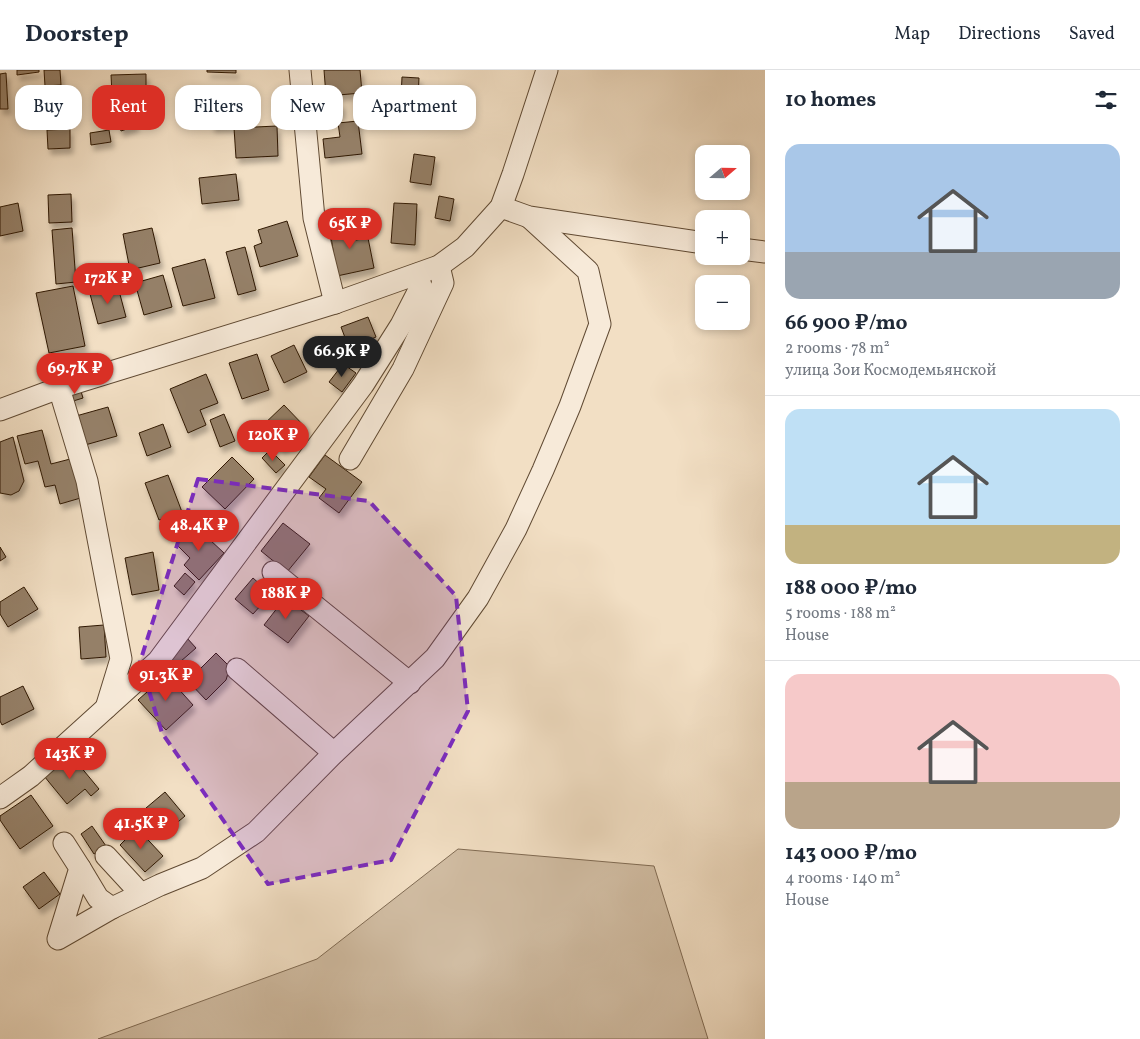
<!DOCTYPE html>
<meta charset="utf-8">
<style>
:root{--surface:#fff;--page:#f6f6f7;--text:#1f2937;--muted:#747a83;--line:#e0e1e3;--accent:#d93025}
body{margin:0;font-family:Vollkorn,serif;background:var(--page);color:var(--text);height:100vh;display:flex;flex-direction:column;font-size:19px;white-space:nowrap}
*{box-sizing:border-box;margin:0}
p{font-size:16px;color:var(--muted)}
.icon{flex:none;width:28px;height:28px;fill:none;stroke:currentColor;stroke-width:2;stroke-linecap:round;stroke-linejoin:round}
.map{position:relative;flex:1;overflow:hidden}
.details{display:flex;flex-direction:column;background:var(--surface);width:375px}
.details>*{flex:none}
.banner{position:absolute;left:15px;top:15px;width:475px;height:45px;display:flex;gap:10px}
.needle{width:32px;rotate:70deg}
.buttons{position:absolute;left:695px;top:75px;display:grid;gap:10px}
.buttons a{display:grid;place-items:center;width:55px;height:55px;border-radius:10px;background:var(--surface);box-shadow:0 2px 8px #0003;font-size:25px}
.price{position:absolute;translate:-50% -42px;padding:0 11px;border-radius:18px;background:var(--accent);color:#fff;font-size:16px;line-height:32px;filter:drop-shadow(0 1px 2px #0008)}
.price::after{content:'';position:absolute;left:50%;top:30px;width:15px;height:11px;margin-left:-8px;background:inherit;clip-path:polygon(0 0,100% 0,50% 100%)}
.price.current{background:#222;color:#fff}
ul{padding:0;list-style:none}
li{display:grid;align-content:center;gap:10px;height:265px;padding:0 20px}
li+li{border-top:1px solid var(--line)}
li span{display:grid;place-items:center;height:155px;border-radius:15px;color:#555}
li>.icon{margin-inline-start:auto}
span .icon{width:90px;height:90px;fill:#fffc;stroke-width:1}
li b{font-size:21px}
h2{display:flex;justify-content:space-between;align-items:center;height:60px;padding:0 20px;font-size:21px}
.pill{padding:0 18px;border-radius:15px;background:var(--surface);box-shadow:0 2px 8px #0003;font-size:18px;line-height:45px}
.pill.current{background:var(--accent);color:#fff}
header{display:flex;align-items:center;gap:30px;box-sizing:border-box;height:70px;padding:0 25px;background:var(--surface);border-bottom:1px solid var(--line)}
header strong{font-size:24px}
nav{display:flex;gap:28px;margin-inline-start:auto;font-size:18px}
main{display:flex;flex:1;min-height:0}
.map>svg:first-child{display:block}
</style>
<header>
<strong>Doorstep</strong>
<nav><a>Map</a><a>Directions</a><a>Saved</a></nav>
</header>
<main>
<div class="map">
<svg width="765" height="969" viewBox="0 0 765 969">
<defs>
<filter id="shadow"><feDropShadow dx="3" dy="5.5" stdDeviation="2.5" flood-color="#0004"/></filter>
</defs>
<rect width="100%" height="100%" fill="#f2dfc4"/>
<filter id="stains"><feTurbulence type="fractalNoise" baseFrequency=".004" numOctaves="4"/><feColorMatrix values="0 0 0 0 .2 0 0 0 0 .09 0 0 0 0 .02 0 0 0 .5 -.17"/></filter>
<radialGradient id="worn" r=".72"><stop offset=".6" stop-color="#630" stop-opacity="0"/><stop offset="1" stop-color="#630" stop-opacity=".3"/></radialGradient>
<path fill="#d1bda3" stroke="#806b53" d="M458,779l196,17 54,173h-610l219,-80z"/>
<g fill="#958067" stroke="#301903" filter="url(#shadow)">
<path d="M17,0h22v2l-22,3z"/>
<path d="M44,0h16l1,15 -16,1z"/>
<path d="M207,0h29v3l-29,-1z"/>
<path d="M324,0h36l2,23 -36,3z"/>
<path d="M6,3l2,36h-8v-35z"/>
<path d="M146,4v19l-34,1 -1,-19z"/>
<path d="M402,7l17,1 -1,20h-17z"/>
<path d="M126,24l10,32 -15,5 -4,-12 -14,4 -6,-21z"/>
<path d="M65,32v13h-27v-12z"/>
<path d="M242,32l1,24 -31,1 -1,-24z"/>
<path d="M341,33l1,11 -23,1v-11z"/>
<path d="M358,51l4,33 -37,4 -2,-19 17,-2 -2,-14z"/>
<path d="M277,56l1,30 -42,2 -2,-30z"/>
<path d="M70,59v19l-22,1 -1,-19z"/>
<path d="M109,60l2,12 -20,3 -1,-12z"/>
<path d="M414,84l21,3 -4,28 -21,-3z"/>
<path d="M236,104l3,26 -37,4 -3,-26z"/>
<path d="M71,124l1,28 -23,1 -1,-28z"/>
<path d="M439,126l15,3 -4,22 -15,-3z"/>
<path d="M18,133l5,28 -23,5v-29z"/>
<path d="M394,133l23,1 -2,41 -24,-2z"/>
<path d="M287,151l11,35 -38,11 -6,-21 8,-3 -4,-13z"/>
<path d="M352,152l4,18 12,-2 6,30 -37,8 -8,-52z"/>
<path d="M72,158l4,54 -20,2 -4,-54z"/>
<path d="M152,158l8,35 -30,7 -7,-36z"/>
<path d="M245,177l11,43 -18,5 -12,-43z"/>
<path d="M205,189l10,39 -32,8 -11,-38z"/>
<path d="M163,205l9,32 -28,8 -9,-32z"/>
<path d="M73,216l12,60 -36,7 -13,-60z"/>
<path d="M118,217l8,30 -28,7 -8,-30z"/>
<path d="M368,247l8,20 -27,11 -8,-21z"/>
<path d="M294,275l13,27 -23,11 -13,-27z"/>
<path d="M257,284l12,36 -27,9 -13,-36z"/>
<path d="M343,294l13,9 -14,19 -13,-10z"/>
<path d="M206,304l12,29 -18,7 6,15 -18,8 -18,-44z"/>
<path d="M80,318l3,10 -13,4 -3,-10z"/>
<path d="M284,335l22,23 -24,21 -21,-22z"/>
<path d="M108,337l9,29 -32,9 -9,-29z"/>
<path d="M224,344l11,27 -15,6 -10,-27z"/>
<path d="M163,354l8,23 -24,9 -8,-23z"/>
<path d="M42,360l9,34 23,-6 10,39 -24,7 -5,-19 -10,2 -7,-26 -13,3 -8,-28z"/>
<path d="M13,367l11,44 -5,10 -8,4 -11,-2v-51z"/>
<path d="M270,380l15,15 -9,8 -14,-15z"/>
<path d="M325,385l37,27 -23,31 -20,-15 7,-9 -17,-12z"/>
<path d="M232,387l22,22 -29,30 -23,-22z"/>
<path d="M168,405l14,37 -23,8 -14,-37z"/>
<path d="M283,453l27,21 -23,28 -26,-21z"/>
<path d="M194,455l30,28 -25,27 -15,-15 6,-7 -14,-14z"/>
<path d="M0,477l6,10 -6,4z"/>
<path d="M153,482l6,38 -27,5 -7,-37z"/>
<path d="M185,503l10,9 -11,13 -10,-9z"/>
<path d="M253,508l18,16 -18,20 -18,-15z"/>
<path d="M24,517l14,22 -30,18 -8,-13v-12z"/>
<path d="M285,528l24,18 -21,27 -24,-18z"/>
<path d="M104,555l2,32 -25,2 -2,-32z"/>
<path d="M187,568l9,10 -23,20 -8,-9z"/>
<path d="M216,583l14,14 -4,13 -20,20 -18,-19z"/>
<path d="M166,605l27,30 -27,25 -28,-30z"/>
<path d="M23,616l11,23 -32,16 -2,-4v-24z"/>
<path d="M70,684l29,35 -8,7 -6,-7 -18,15 -23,-28z"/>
<path d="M165,722l20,24 -19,16 -20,-24z"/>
<path d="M31,725l22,31 -33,23 -20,-29v-4z"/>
<path d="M92,756l14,20 -12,8 -13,-20z"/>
<path d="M137,758l26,28 -18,16 -25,-27z"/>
<path d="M44,802l16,22 -21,15 -16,-22z"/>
</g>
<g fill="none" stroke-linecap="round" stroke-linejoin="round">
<g stroke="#604a33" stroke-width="23">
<g id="minor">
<path d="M300,0l14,148 21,85"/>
<path d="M501,137l28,10 175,26"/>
<path d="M741,179l24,3"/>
<path d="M59,318l28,93 34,178 -15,49"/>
<path d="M0,340l59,-22 276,-85 104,-37 26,-19 36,-40 12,-33 34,-104"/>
<path d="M350,389l53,-90 40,-86 -4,-17"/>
<path d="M273,502l137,111"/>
<path d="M237,599l97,84"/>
<path d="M0,728l31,-22 127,-115 205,-276 38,-60 20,-39 -3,-12"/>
<path d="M64,773l16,25 -22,71 54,-31 48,-23 42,-17 54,-36 78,-79 101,-95 43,-60 38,-69 27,-59 27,-64 30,-82 -12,-53 -59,-54"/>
<path d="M106,786l35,38"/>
<path d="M80,798l18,30 14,10"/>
</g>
</g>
<use href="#minor" stroke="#f7ead9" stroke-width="21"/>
</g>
<path fill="#7b2cbf" fill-opacity="0.2" stroke="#7b2cbf" stroke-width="4" stroke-dasharray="10 6" stroke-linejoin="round" d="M198,409l171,22 87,95 12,115 -77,149 -123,24 -106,-151 -22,-71z"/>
<rect width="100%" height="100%" filter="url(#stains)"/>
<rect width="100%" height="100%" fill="url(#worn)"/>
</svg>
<div class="buttons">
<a><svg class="needle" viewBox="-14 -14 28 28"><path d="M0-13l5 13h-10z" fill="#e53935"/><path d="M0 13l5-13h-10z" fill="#747a83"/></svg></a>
<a>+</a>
<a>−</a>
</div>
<b class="price" style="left:350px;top:180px">65K ₽</b>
<b class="price" style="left:108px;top:235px">172K ₽</b>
<b class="price current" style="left:342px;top:308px">66.9K ₽</b>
<b class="price" style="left:75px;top:325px">69.7K ₽</b>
<b class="price" style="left:273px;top:392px">120K ₽</b>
<b class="price" style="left:199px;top:482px">48.4K ₽</b>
<b class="price" style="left:286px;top:550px">188K ₽</b>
<b class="price" style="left:166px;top:632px">91.3K ₽</b>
<b class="price" style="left:70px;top:710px">143K ₽</b>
<b class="price" style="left:141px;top:780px">41.5K ₽</b>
<div class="banner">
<a class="pill">Buy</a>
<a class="pill current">Rent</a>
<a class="pill">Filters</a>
<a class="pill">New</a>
<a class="pill">Apartment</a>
</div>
</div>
<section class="details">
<h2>10 homes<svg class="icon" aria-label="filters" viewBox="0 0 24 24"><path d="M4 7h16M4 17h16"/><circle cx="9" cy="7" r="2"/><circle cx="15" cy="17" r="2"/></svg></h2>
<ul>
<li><span style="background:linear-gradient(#a9c7e8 70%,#9aa5b1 0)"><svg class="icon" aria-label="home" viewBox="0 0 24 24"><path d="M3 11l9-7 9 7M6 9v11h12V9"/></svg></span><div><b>66 900 ₽/mo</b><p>2 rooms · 78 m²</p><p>улица Зои Космодемьянской</p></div></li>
<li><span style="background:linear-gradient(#bfe0f5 75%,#c2b280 0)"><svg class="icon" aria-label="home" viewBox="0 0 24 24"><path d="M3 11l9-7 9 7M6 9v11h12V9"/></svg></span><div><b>188 000 ₽/mo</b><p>5 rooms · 188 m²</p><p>House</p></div></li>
<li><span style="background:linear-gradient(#f6c9c9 70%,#b9a48a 0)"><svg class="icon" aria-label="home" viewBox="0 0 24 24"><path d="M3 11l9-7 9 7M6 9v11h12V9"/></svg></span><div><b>143 000 ₽/mo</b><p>4 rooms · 140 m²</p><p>House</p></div></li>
</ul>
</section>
</main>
